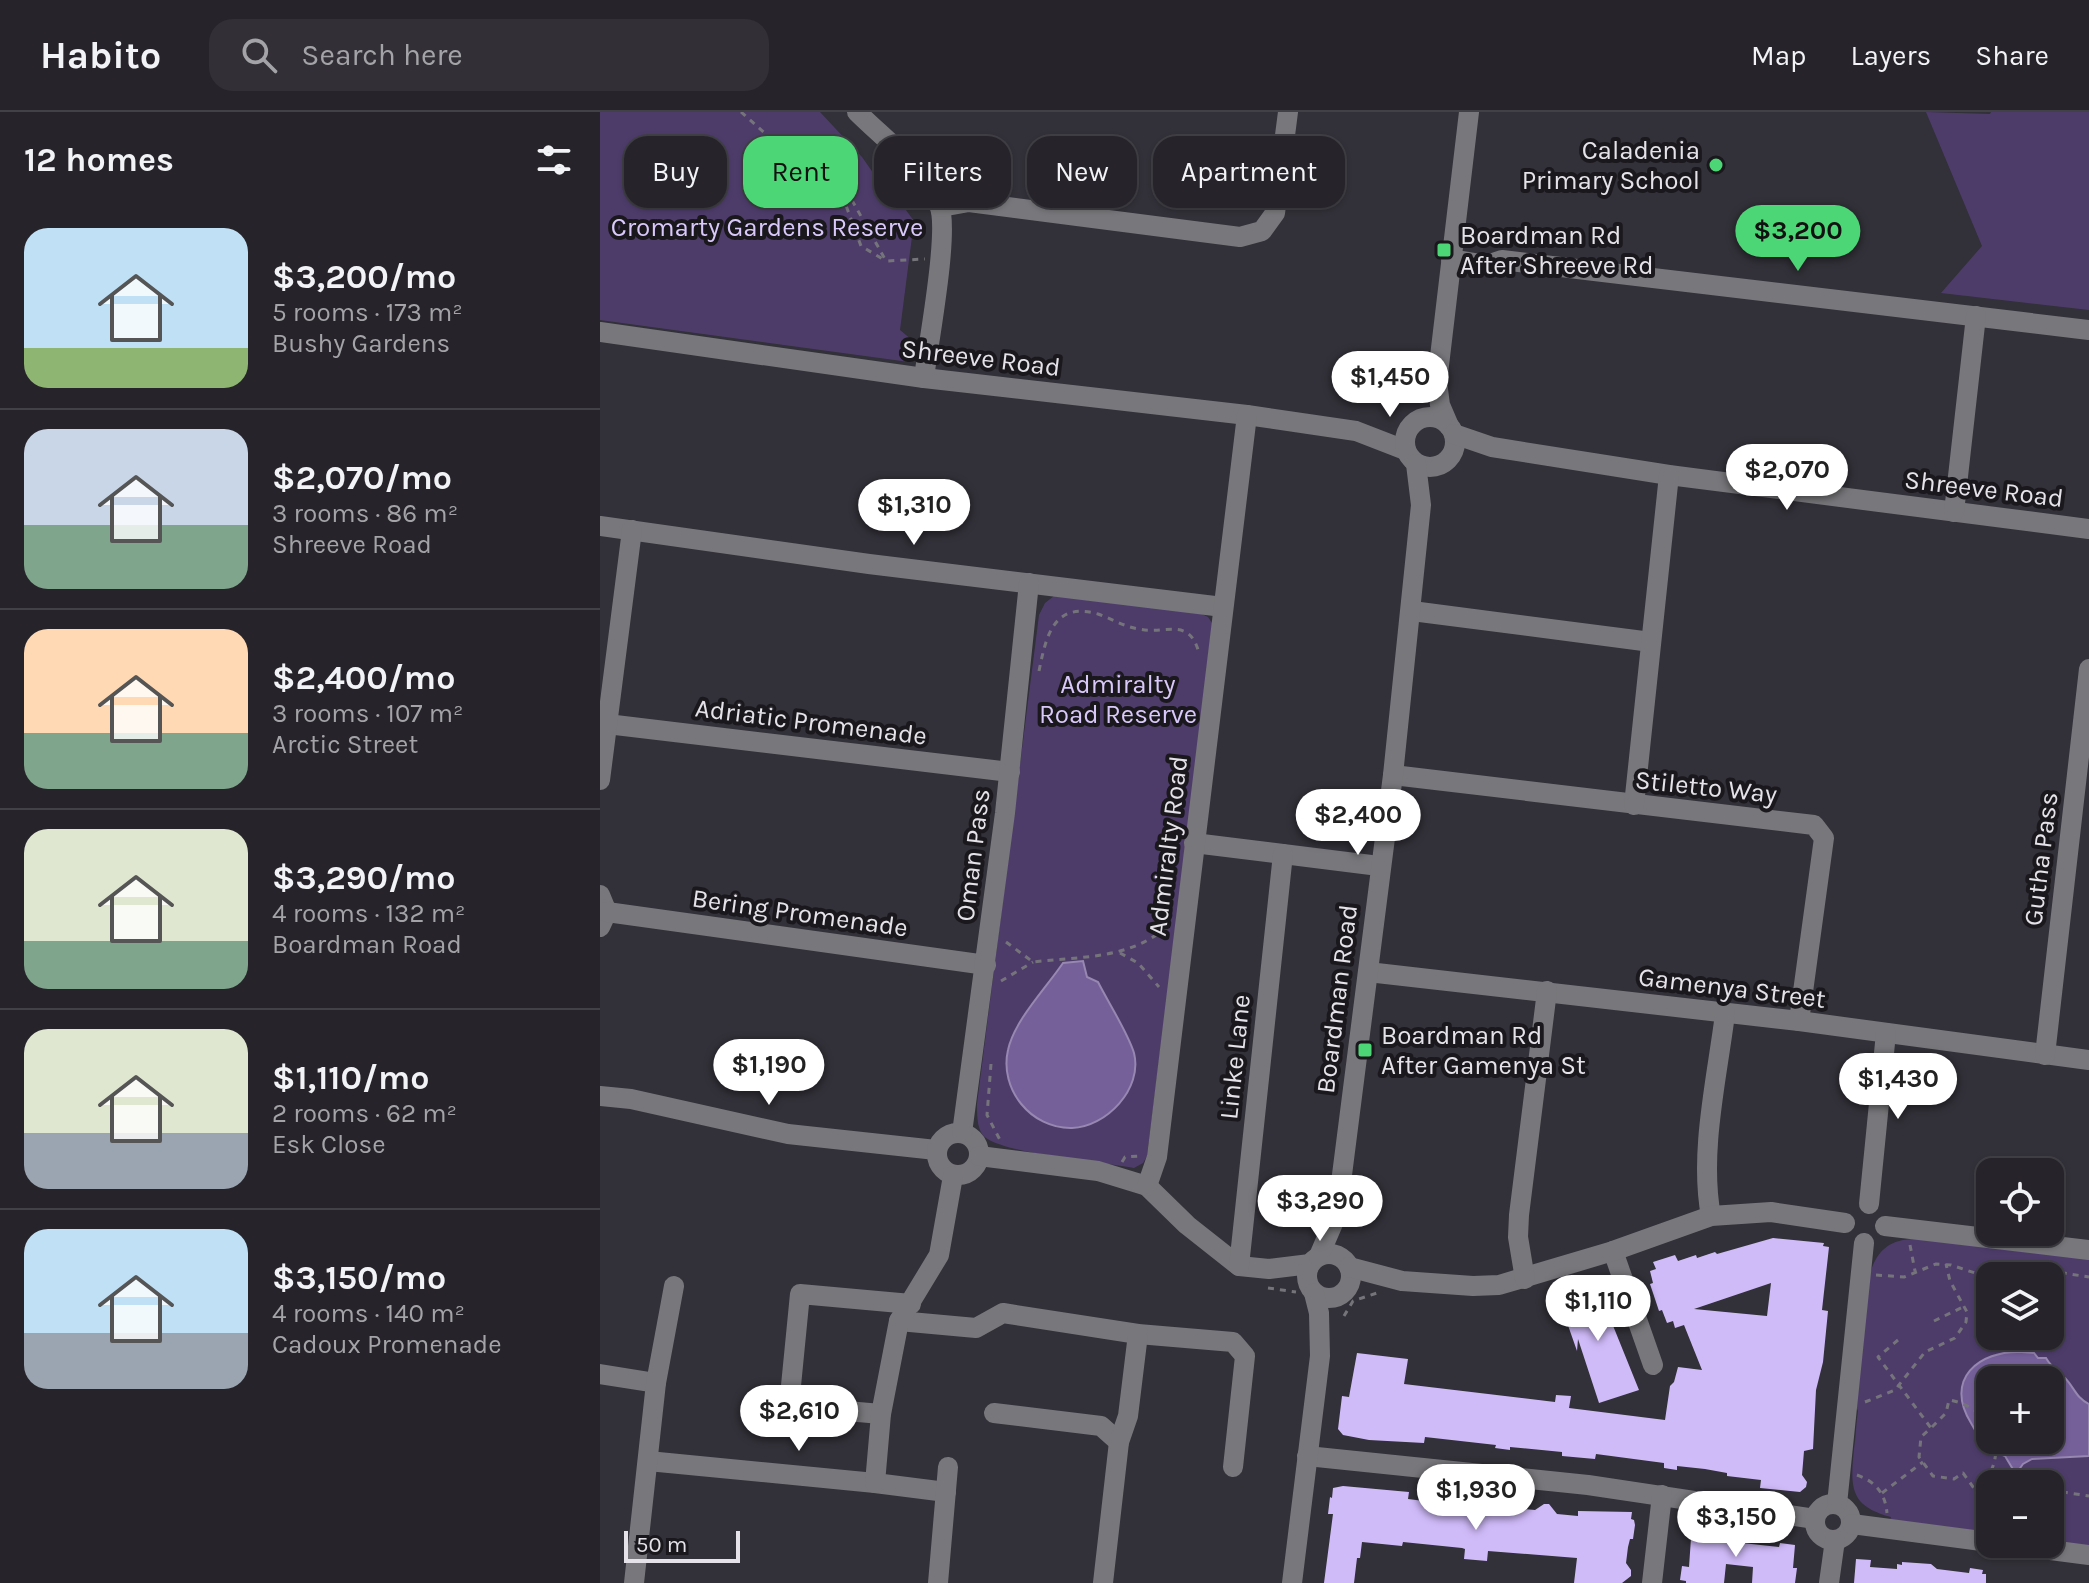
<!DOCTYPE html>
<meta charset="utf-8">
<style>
:root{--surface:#26242a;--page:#323036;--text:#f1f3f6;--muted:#a4a4a8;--line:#424147;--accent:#4dd676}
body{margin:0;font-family:Karla,sans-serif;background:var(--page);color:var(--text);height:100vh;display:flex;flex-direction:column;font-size:30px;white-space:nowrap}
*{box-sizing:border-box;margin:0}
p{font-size:26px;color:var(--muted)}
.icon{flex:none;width:44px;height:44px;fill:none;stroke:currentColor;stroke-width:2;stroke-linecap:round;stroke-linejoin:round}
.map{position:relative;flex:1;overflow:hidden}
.side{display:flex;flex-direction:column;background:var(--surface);width:600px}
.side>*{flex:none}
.guide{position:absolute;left:24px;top:24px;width:760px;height:72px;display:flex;gap:16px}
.buttons{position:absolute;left:1376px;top:1046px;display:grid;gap:16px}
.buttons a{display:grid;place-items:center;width:88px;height:88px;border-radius:16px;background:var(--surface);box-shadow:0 2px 6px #0004,0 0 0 2px var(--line);font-size:40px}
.scale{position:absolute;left:24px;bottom:20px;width:116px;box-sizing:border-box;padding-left:8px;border:4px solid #e5e3e9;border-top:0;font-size:22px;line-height:28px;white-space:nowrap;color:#e5e3e9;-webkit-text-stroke:6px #1a181c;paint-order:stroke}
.price{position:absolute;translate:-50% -68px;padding:0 18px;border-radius:28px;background:#fff;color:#222;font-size:26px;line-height:52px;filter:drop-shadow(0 2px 4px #0008)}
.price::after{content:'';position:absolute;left:50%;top:48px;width:24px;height:18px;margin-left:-12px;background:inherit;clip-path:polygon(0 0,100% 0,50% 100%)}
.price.on{background:var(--accent);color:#111}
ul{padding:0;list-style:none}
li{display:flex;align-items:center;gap:24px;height:200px;padding:0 24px}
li+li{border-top:2px solid var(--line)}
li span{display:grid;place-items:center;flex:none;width:224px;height:160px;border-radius:24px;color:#555}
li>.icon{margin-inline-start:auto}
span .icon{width:96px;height:96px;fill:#fffc;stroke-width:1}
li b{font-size:34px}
h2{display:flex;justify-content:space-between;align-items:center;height:96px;padding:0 24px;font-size:34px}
.chip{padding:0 28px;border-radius:24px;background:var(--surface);box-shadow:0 2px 6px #0004,0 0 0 2px var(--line);font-size:28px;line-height:72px}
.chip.on{background:var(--accent);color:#111}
header{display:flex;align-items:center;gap:48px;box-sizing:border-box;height:112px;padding:0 40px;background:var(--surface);border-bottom:2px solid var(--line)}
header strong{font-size:38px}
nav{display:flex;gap:44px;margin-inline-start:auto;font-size:28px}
.search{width:560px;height:72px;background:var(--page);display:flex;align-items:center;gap:20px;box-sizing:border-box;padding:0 28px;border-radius:24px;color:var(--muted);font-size:30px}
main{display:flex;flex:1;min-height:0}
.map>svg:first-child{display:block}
</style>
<header>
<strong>Habito</strong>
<div class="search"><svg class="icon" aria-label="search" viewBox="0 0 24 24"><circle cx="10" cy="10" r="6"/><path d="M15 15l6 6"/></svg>Search here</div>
<nav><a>Map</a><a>Layers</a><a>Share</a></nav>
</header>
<main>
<section class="side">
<h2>12 homes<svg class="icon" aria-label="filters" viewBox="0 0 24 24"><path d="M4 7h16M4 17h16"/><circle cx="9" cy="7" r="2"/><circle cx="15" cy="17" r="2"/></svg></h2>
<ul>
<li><span style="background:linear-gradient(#bfe0f5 75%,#8fb573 0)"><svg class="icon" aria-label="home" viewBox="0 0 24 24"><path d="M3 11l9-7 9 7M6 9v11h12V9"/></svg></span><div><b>$3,200/mo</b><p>5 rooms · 173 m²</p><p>Bushy Gardens</p></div></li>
<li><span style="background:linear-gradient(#c9d6e8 60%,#7fa58c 0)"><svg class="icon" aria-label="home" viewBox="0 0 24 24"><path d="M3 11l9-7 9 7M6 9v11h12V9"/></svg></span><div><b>$2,070/mo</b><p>3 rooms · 86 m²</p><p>Shreeve Road</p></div></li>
<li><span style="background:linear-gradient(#ffd9b3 65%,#7fa58c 0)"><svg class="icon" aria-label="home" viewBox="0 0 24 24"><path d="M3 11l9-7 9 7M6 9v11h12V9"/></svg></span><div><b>$2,400/mo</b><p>3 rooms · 107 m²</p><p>Arctic Street</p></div></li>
<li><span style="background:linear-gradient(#dfe7d0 70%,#7fa58c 0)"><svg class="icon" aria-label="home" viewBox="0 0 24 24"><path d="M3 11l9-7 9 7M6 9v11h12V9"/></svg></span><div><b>$3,290/mo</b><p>4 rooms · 132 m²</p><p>Boardman Road</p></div></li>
<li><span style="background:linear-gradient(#dfe7d0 65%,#9aa5b1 0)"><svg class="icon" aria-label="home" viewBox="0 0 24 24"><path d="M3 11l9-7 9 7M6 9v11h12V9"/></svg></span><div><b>$1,110/mo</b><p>2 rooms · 62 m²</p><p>Esk Close</p></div></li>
<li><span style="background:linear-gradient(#bfe0f5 65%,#9aa5b1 0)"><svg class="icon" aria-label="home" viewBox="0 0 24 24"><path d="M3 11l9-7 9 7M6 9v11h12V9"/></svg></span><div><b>$3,150/mo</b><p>4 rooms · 140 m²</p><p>Cadoux Promenade</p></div></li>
</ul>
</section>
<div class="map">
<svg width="1489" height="1471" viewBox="0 0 1489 1471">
<rect width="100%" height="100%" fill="#323038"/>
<g fill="#4d3c6a" fill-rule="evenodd">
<path d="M0,0h220l42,45 14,20 10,21 17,8 11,15 -14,109 12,10 -3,22 -309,-42z"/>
<path d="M1326,0l64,2 1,-2h98v198l-148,-17 41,-47z"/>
<path d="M454,484l144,16 10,5 6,9 -67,530 -4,7 -9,5c-26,-5 -141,-15 -152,-34 -5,-8 -5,-20 -5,-30l62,-489 6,-12z"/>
<path d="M1316,1127l173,20v289l-39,-5v-59h-60v53l-100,-16 1,-4c-41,-11 -41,-29 -37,-68 2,-13 2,-26 4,-38l-2,-5 14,-132c7,-24 20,-35 46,-35zM1390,1164h60v60h-60zM1390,1268h60v60h-60z"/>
</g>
<g fill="#756099" stroke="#9787b1" stroke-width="2" fill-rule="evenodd">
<path d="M483,849l4,16 11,5c10,20 30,51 36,71 9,36 -28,74 -62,75 -41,1 -73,-39 -64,-78 6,-29 38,-62 55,-87z"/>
<path d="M1422,1240l12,1 4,5h8c5,9 11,13 19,20 9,9 11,20 24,26v52l-57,3 -9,5 -5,7h-4l-9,-15c-29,-11 -20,-10 -34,-33 -27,-43 7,-73 51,-71zM1390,1268h60v60h-60z"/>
</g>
<g fill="#d0bbf9" fill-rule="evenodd">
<path d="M1173,1126l51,5 -1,3 6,1 -7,63 6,1 -5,51 -7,28 -3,59 -9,2 -2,24 5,7 -1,5 -6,5 -40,-4 1,-8 -34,-4v-3l-22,-4 -28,-3v4l-13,-2v-5l-68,-9 -1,5 -33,-3v-4l-52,-5v3l-15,-2 1,-3 -71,-8 -1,6 -55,-3 -26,-5 -5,-6 4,-33 7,1 8,-44 51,6 -4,25 151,18 1,-7 15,1 -2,12 96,12 5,-34 4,-4 4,-15 24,3 -18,-45 -9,3 -2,-7 -6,2 -5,-13 -3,1 -9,-27 3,-1 -3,-12 6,-2 -3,-7 22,-7 3,6 18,-6 1,3 18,-6 2,2zM1171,1171l-4,33 -73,-7z"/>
<path d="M997,1174l42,104 -40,13 -21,-64 -1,12 -20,-57 13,-4 2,4z"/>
<path d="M743,1374l66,6 -1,7 24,3 8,-6 73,7 -1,5 23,2 9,-6h5l8,10 21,2v-5l54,1 -1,7 3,1 1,5 -2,14h-3l-2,8 -2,16 5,7v6l-9,7h-48l3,-25 -89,-7 -1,10 -23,-2 1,-10 -3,-1 -59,-6 -1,4 -40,-4 -2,16h-3l-3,25h-30l9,-69h-5l2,-17 2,1 1,-10z"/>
<path d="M1092,1412l15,2v4l27,3 -1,9 46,5 1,-4 15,2 -2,23h4l-2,15h-43l1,-16 -27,-3 -2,19h-38v-2l-6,-1 2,-14 7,1z"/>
<path d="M1256,1447l15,1 -1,7 27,2v-5l5,1v-3l29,2 6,5 32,4 1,-5 13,2 -1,4h4v9h-132z"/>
</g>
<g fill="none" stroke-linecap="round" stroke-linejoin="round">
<g stroke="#76747b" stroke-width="3" stroke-dasharray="6 6" stroke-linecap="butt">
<path d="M141,0l27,24 42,20 26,23 12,14 38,68 39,-2"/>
<path d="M238,72l23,62 25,15"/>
<path d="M439,559c7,-34 14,-70 59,-57 14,5 27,13 41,15 27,6 50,-13 60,24"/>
<path d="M577,727c-8,-24 -3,-39 7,-61"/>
<path d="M406,830l27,20c49,-6 96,-2 135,-36"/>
<path d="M520,841l18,10 21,24"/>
<path d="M401,869l32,-19"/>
<path d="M391,952l-4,51 13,25"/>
<path d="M522,1050l3,-5 14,-1"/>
<path d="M1310,1133l5,26"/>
<path d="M1276,1163l28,2 32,-13 15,1 39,13"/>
<path d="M1413,1164l44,-4 32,5"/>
<path d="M668,1176l28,4"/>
<path d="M744,1204l9,-15 24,-8"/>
<path d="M1334,1209l31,-15"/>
<path d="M1298,1228l-20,17 53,71 -10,9 -2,20 14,19 21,3 9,-6 18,25 9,5"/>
<path d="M1265,1290l30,-12 30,-38 30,-14 11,-16 1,-10 -17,-31 -4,-17"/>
<path d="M1332,1315l14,-14 3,-13c18,3 31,12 41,28"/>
<path d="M1257,1363c19,7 28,18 30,38"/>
<path d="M1376,1377c16,-13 22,-29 19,-49"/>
<path d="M1450,1378l39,6"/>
<path d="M1282,1381l41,-31"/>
</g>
<g stroke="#78777b" stroke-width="20">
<path d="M257,0c28,28 67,56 82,93 11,24 -11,140 -15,173"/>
<path d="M341,95l28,-5 271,35 22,-6 13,-18 13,-101"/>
<path d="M851,147l36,6 15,-5 587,70"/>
<path d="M0,220l324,46 323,37 109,16 49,19"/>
<circle cx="830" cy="330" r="25"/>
<path d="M849,314l-9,-21 -3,-23 32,-270"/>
<path d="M854,322l38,13 177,28 420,54"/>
<path d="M1354,400l22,-196"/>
<path d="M0,414l269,38 354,43"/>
<path d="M812,499l239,31"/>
<path d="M7,612l403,48"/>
<path d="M793,663l421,50 10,13 -25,183"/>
<path d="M0,668l32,-250"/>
<path d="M1034,693l35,-330"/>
<path d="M594,731l185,23"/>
<path d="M0,783l7,17 -7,15"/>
<path d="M7,800l379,53"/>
<path d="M768,860l431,49 290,39"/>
<path d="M1445,943l44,-386"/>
<path d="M0,984l31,3 157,35 148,16"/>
<circle cx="358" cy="1042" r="21"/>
<path d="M362,1021l43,-320 24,-230"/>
<path d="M379,1044l119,15 49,15 40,39 52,41 30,3 41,-5"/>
<path d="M547,1074l10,-29 90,-742"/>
<path d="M1269,1092l17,-171"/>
<path d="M1111,1104c-12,-63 6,-138 14,-202"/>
<path d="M1285,1114l204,24"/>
<path d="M1013,1139l40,114"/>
<circle cx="729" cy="1164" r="22"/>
<path d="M719,1144l18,-42 56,-439 28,-270 -5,-41"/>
<path d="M639,1154l44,-412"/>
<path d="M749,1155l53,14 71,5 26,-1 114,-34 98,-35 60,-4 74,11"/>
<path d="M925,1167l-7,-42 1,-22 28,-224"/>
<path d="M299,1209l77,7 27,-15 135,21 95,8 12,14 -12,111"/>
<path d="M0,1262l56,9"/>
<path d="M394,1301l107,13 18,16"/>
<path d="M281,1302l-92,-8 11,-112 111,10"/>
<path d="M707,1344l281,29 227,34"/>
<path d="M48,1349l227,22 71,9"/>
<path d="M275,1371l6,-69 18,-93 40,-66 14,-79"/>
<circle cx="1233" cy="1410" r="18"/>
<path d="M1237,1392l27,-261"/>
<path d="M1252,1412l237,31"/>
<path d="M34,1471l22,-200 18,-97"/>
<path d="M338,1471l10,-116"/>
<path d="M503,1471l16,-141 9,-26 10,-82"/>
<path d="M692,1471l28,-227 -1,-43 -5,-20"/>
<path d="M1052,1471l10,-88"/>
<path d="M1229,1471l6,-43"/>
</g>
</g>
<g fill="#4dd676" stroke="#1a181c" stroke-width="3">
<circle cx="1116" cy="53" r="8"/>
<rect x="836" y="130" width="16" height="16" rx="4"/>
<rect x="757" y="930" width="16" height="16" rx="4"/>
</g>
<g text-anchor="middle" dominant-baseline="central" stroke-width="8" stroke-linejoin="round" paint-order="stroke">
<g font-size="26" fill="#e5e3e9" stroke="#1a181c" text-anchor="start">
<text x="1100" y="38" text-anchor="end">Caladenia<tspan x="1100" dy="30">Primary School</tspan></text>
<text x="860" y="123">Boardman Rd<tspan x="860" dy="30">After Shreeve Rd</tspan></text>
<text x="781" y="923">Boardman Rd<tspan x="781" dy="30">After Gamenya St</tspan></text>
</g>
<g font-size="26" fill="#d9c9fb" stroke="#1a181c">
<text x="167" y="115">Cromarty Gardens Reserve</text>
<text x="518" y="572">Admiralty<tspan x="518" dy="30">Road Reserve</tspan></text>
</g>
<g font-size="26" fill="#e5e3e9" stroke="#1a181c">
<text transform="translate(381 246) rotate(7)">Shreeve Road</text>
<text transform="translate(1384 377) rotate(7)">Shreeve Road</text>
<text transform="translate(211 610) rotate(7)">Adriatic Promenade</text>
<text transform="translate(1106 675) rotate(6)">Stiletto Way</text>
<text transform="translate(568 734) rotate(-83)">Admiralty Road</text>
<text transform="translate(373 743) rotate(-83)">Oman Pass</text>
<text transform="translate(1441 747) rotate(-83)">Gutha Pass</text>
<text transform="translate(200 801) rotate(8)">Bering Promenade</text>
<text transform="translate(1132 876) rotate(7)">Gamenya Street</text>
<text transform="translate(737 887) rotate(-83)">Boardman Road</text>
<text transform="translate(635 945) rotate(-84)">Linke Lane</text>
</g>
</g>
</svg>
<div class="buttons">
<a><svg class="icon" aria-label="locate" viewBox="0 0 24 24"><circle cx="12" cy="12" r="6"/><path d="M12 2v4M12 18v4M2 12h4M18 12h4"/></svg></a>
<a><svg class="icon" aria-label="layers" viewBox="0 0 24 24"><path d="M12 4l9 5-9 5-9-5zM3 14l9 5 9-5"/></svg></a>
<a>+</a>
<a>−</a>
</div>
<div class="scale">50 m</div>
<b class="price on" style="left:1198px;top:161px">$3,200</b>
<b class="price" style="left:790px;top:307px">$1,450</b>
<b class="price" style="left:1187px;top:400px">$2,070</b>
<b class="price" style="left:314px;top:435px">$1,310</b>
<b class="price" style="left:758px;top:745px">$2,400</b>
<b class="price" style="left:169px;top:995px">$1,190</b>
<b class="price" style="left:1298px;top:1009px">$1,430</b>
<b class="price" style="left:720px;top:1131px">$3,290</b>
<b class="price" style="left:998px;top:1231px">$1,110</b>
<b class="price" style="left:199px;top:1341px">$2,610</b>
<b class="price" style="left:876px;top:1420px">$1,930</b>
<b class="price" style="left:1136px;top:1447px">$3,150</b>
<div class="guide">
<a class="chip">Buy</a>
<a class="chip on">Rent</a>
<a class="chip">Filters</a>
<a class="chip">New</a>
<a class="chip">Apartment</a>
</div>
</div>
</main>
